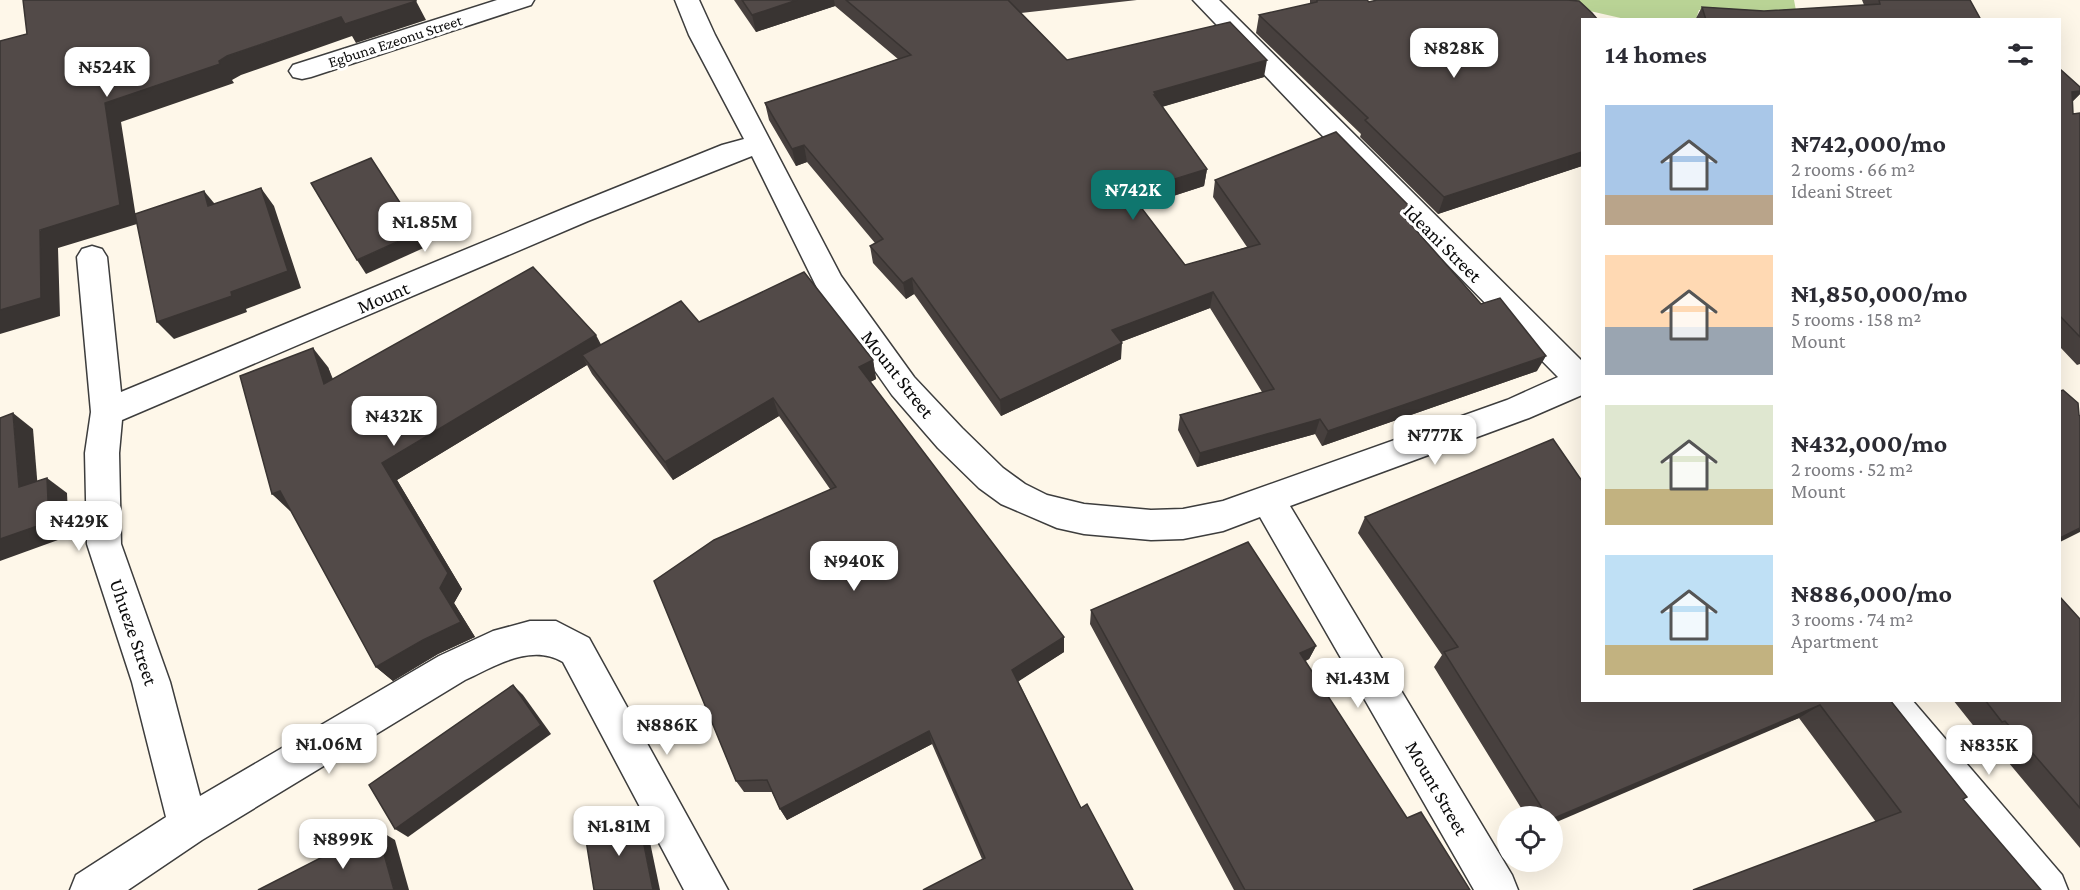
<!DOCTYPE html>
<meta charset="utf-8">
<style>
:root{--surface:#fff;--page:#f7f7f7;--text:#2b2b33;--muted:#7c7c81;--accent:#0f766e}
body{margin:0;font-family:"Crimson Pro",serif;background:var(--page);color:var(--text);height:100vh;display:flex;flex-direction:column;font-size:22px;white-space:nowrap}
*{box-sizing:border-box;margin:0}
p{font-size:20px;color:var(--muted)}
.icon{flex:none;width:33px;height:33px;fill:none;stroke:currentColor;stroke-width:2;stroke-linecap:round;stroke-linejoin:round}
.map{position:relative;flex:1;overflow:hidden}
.side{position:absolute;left:1581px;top:18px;width:480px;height:684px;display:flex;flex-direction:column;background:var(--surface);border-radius:0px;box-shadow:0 6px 24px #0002}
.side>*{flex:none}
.buttons{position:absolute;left:1497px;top:806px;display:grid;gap:12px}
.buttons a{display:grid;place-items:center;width:66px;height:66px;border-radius:50%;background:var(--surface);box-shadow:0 6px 24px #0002;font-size:30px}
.price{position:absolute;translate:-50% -51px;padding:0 14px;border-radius:12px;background:#fff;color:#222;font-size:20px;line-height:39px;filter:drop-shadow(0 2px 3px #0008)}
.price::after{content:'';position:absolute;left:50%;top:36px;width:18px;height:14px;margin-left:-9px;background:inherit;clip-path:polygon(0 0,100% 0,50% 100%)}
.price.selected{background:var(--accent);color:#fff}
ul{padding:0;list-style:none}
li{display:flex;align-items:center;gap:18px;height:150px;padding:0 24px}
li span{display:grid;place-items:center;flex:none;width:168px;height:120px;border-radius:0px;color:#555}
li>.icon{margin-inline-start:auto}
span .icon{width:72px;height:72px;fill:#fffc;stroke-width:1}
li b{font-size:26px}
h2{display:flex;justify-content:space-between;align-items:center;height:72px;padding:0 24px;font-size:26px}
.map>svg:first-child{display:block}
</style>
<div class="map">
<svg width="2080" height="890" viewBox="0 0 2080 890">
<rect width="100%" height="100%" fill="#fef7e9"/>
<path fill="#bad496" d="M1523,0h271l3,16 -98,-6 -3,9h-71l-57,-13z"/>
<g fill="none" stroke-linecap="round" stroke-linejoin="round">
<g stroke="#3d3d3d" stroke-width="3">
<g id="minor">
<path d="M497,0h37l-3,5 -220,72 -9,2 -9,-2 -4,-6 4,-6z"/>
<path d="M675,0h24l16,35 126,241 73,101 48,51 41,40 22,16 22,11 37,9 67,6 32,-1 40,-8 284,-101 51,-23 -180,-183 -185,-194h26l363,361v34l-53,23 -239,88 222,369 6,15h-44l-214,-373 -37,14 -40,8 -32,1 -67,-6 -27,-6 -56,-24 -22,-16 -41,-40 -46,-53 -74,-105 -66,-134 -164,65 -466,199 -3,33 2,91 49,138 30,114 239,-140 54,-25 37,-10h26l33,17 139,252h-44l-121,-228c-32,-19 -68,4 -98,18l-263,160 -74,50h-58l6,-15 90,-58 -34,-135 -45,-138 -2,-91 6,-41 -14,-155 5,-8 10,-3 10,3 5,8 14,135 447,-185 154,-62 22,-6 -55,-104z"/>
<path d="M1868,700h44l150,175 6,15h-48l-146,-177z"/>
</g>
</g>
<use href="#minor" fill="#fff" fill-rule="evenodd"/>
</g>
<g fill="#47403e">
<path d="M734,0h403l-116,13 46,47 197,17 -102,30 45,62 -3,17 -64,21 45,58 62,-18 -34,-50 2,-17 196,28 -4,12 130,151 -215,75 -7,-12 -118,33 -19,-37 2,-15 82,-23 -52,-84 -89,34v17l-120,57 -87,-122 -8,5 -33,-36 -3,-17 5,-3 -68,-81 -11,4 -27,-46 -4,-17 133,-44 -63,-53 -79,26z"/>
<path d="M1310,0h57l2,2 213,18v146l-144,48 -78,-77 1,-3 -105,-101 3,-18 51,-11z"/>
<path d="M1862,0h108l11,20h-286l7,-13 62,4 100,-6z"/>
<path d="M2060,69l20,18v7l-8,8 1,12 7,-1v251l-3,1 -17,-18z"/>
<path d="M699,322l174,38 3,19 -6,3 194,270 -46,29 63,127 -99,51 -50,-115 -145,76 -7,-11 -8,-17h-28l-8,-11 94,-292 -51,-73 -106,64 -81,-106 -5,-9 -190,115 65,109 -8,14 21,34 -37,17 -45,27 -17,-14 -85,-157 -19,-16 56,-127 5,12 268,-34z"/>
<path d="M1365,517l217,183h308l77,97 -91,25 -77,-104 -247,98h-26l-92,-149 8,-12 -84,-122z"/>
<path d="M1091,610l225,36 -7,13 -4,2 102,157 63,72h-236l-144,-266z"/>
<path d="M2080,619v229l-97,-116 -3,2 -27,-34h107z"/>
</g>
<g fill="#393432">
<path d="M797,0h37l1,6 -79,26 -4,-17z"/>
<path d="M416,1l10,19 -70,23 -4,-7 -111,39 -9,5 2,3 -113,39 16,102 -79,24 2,68 -60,18v-24l105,-207 114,-42 8,-5 114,-39z"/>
<path d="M1267,60l-3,17 -110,32v-17z"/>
<path d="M2080,91v3l-11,11 3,-13z"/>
<path d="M804,145l3,17 -11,4 -4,-17z"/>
<path d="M1582,152v14l-144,48 6,-17z"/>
<path d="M1207,169l-3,17 -75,24 1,-17z"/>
<path d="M261,188l13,18 27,82 -55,21 1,3 -73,27 -17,-17 74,-30z"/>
<path d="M204,191l15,18 -11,-3z"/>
<path d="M1411,208l-6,17 -5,-13z"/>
<path d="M419,232l9,14 -62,28 -9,-14z"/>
<path d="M912,278l2,16 -8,5 -3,-16z"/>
<path d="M1213,292l-3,16 -100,38 2,-16z"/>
<path d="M596,335l10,19 -24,1 5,10 -190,115 65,109 -8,14 21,34 -37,17 -45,27 -17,-14 64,-79 -58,-125z"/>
<path d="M1122,343l-1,16 -120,57 -1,-16z"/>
<path d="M313,348l15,19 12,35 -16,-18z"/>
<path d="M1546,356l-9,15 -215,75 6,-15z"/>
<path d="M873,360l3,19 -13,7 -4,-19z"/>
<path d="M773,398l6,18 -106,64 -8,-18z"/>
<path d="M13,413l20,16 6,73 -20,-15z"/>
<path d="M1320,419l-5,15 -118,33 3,-14z"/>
<path d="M47,478l20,15 2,43 -69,25v-22z"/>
<path d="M280,491l17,17 -7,3 -18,-17z"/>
<path d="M2080,528v4l-20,10v-4z"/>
<path d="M1064,637v15l-51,33 -1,-15z"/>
<path d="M1316,646l-7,13 -15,8 6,-14z"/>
<path d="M513,685l10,10 28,39 -143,103 -13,-8z"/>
<path d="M1820,705l-21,13 -247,106v-5z"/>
<path d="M929,731l3,13 -145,76 -7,-11z"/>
<path d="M638,815l8,8 14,67h-7z"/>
<path d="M377,829l18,11 14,50h-15z"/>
</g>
<g fill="#524a48" stroke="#393432" stroke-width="1.5">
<path d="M23,0h393v1l-71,23 -4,-7 -114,39 -8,5 1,3 -115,39 15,102 -80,25 1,68 -41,12v-269l27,-7z"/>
<path d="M742,0h55l-45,15z"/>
<path d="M846,0h162l59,60 163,-38 37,38 -113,32 2,3h-2l53,74 -77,24 55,72 75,-21 -45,-64 121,-48 75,76 -11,4 81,92 19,-6 46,58 -218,75 -8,-12 -120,34 -20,-38 94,-26 -61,-97 -101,38 10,13 -122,57 -88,-122 -9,5 -33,-37 13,-7 -79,-94 -12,4 -27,-46 146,-48z"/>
<path d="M1317,0h50l2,2 8,-2h190l12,1 13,12 6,7h-16v132l-138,45 -79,-77 3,-2 -109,-103 58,-13z"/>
<path d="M1879,0h91l11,20h-275l-4,-13 62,4 116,-7z"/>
<path d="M2060,69l20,18v4l-8,1 1,22 7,-1v224l-20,-21z"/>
<path d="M371,158l48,74 -62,28 -46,-77z"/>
<path d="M261,188l27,83 -57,21 1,4 -75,26 -22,-108 69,-23 4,15z"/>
<path d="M533,267l63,68 -214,128 66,110 -8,15 21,34 -38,18 -47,27 -96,-176 -8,3 -32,-118 73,-28 11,36z"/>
<path d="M804,272l69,88 -14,7 205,270 -52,33 69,138 6,-4 46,86h-210l62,-32 -56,-127 -149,78 -13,-29 -31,1 -82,-200 60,-41 122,-53 -63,-89 -108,64 -83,-107 99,-54 18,21z"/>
<path d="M2063,390l15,13 1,12 1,1v112l-20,10v-147z"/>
<path d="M13,413l6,74 28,-9 2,44 -49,17v-121z"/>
<path d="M1553,439l29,42v219h308l77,97 -4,2 78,91h-348l208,-78 -81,-107 -268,114v-3h-5l-103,-164 14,-5 -93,-130z"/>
<path d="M1248,542l68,104 -16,7 107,165 14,-6 49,78h-225l-154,-280z"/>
<path d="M2060,597l20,22v189l-75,-87 -3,1 -17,-22h75z"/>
<path d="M513,685l28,40 -146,104 -26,-44z"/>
<path d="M638,815l15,75h-59l-9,-56z"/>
<path d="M377,829l17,61h-136z"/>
</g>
<g text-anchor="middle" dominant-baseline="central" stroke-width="6" stroke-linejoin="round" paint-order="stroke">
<g font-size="16" fill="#0a0a0a" stroke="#fff">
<text transform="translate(395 41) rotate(-18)">Egbuna Ezeonu Street</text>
</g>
<g font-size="20" fill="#0a0a0a" stroke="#fff">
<text transform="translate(1443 243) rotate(45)">Ideani Street</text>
<text transform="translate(383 297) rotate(-23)">Mount</text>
<text transform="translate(898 374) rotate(52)">Mount Street</text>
<text transform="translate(134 632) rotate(71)">Uhueze Street</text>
<text transform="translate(1437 788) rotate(60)">Mount Street</text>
</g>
</g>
</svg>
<div class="buttons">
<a><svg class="icon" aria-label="locate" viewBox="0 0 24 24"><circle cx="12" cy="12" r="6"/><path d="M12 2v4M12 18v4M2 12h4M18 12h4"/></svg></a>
</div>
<b class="price" style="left:1454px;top:79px">₦828K</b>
<b class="price" style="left:107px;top:98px">₦524K</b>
<b class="price selected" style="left:1133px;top:221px">₦742K</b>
<b class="price" style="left:425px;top:253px">₦1.85M</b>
<b class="price" style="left:394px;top:447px">₦432K</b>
<b class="price" style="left:1435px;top:466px">₦777K</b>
<b class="price" style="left:79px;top:552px">₦429K</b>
<b class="price" style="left:854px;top:592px">₦940K</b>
<b class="price" style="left:1358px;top:709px">₦1.43M</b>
<b class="price" style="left:667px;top:756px">₦886K</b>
<b class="price" style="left:329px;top:775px">₦1.06M</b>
<b class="price" style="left:1989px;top:776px">₦835K</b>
<b class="price" style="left:619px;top:857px">₦1.81M</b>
<b class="price" style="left:343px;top:870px">₦899K</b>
<section class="side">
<h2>14 homes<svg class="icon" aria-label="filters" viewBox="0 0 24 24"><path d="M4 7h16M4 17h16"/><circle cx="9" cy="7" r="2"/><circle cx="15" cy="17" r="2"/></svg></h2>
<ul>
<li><span style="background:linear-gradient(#a9c7e8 75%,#b9a48a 0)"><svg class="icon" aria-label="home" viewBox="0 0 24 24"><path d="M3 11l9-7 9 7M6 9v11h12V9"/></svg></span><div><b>₦742,000/mo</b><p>2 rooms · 66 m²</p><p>Ideani Street</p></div></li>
<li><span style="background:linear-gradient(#ffd9b3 60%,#9aa5b1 0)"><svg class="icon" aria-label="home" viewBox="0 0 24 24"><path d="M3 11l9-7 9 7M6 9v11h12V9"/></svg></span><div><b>₦1,850,000/mo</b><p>5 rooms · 158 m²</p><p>Mount</p></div></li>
<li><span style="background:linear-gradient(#dfe7d0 70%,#c2b280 0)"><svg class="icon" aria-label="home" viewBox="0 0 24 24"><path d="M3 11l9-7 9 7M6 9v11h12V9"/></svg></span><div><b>₦432,000/mo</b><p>2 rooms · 52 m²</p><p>Mount</p></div></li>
<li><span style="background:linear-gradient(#bfe0f5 75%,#c2b280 0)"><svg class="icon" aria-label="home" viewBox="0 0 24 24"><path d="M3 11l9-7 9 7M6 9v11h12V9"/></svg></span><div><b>₦886,000/mo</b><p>3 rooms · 74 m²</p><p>Apartment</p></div></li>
</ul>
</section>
</div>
